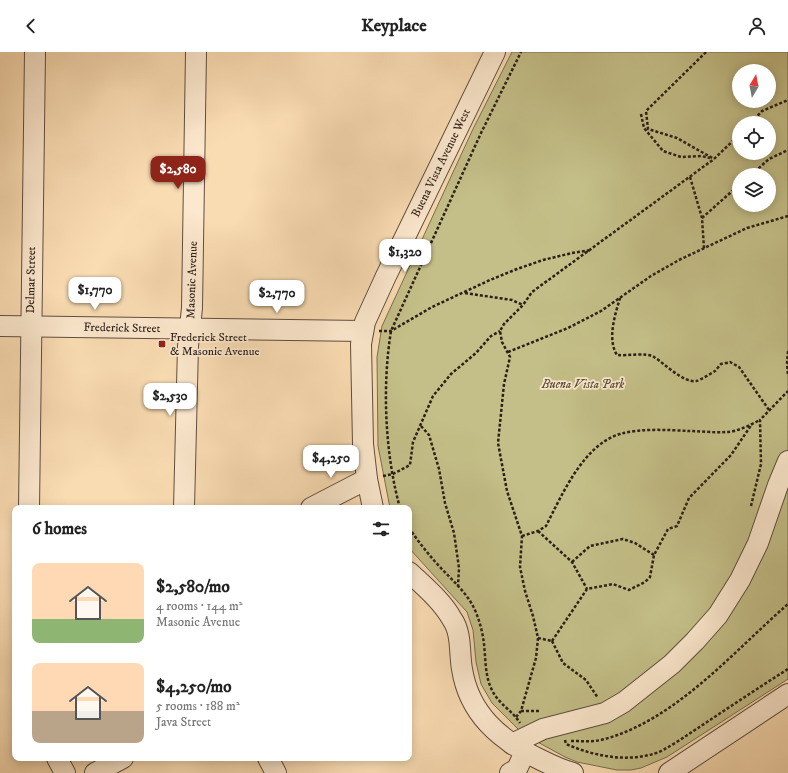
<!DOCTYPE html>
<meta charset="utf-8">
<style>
:root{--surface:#fff;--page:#f6f6f6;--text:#222;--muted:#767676;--accent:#8f2418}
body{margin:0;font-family:"IM FELL DW Pica",serif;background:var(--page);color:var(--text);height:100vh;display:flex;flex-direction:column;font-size:15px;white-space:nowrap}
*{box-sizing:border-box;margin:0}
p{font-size:13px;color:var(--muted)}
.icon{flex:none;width:22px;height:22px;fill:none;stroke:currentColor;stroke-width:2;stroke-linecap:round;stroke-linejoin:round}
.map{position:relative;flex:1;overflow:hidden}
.side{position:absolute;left:12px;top:453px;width:400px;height:256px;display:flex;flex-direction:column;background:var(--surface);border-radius:8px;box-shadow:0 2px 10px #0003}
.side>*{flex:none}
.needle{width:26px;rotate:10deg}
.tools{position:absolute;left:732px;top:12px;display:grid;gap:8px}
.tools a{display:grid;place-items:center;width:44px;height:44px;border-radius:50%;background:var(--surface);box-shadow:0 2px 10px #0003;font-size:20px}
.price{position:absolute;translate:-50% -34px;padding:0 9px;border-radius:8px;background:#fff;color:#222;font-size:13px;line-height:26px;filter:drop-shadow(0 1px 2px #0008)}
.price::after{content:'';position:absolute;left:50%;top:24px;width:12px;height:9px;margin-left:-6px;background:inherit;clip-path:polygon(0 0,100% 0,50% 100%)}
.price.current{background:var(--accent);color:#fff}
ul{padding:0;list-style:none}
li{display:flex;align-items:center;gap:12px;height:100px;padding:0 20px}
li span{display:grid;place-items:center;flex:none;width:112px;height:80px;border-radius:8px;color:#555}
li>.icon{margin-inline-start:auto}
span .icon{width:48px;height:48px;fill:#fffc;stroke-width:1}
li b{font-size:17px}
h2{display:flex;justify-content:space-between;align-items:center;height:48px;padding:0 20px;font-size:17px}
header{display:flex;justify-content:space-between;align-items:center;height:52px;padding:0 20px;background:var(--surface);font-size:18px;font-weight:700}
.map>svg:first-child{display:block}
</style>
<header><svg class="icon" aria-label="back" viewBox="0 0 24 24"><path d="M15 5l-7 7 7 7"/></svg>Keyplace<svg class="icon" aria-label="person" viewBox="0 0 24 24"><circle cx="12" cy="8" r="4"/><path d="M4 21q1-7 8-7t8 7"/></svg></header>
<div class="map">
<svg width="788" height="721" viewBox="0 0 788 721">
<rect width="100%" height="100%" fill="#fadcb3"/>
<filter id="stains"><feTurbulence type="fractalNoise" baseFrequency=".005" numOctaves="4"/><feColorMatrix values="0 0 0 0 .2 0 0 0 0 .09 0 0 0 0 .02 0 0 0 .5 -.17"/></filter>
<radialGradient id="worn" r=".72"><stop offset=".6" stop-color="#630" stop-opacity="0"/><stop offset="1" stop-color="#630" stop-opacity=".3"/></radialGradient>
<path fill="#c4bf88" stroke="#786f50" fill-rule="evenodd" d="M512,0h276v627l-121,78 -26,11 -10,2h-14l-40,-8 -12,-5 -42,-23 -31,-31 -11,-19 -5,-22 -3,-32 -6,-18 -58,-64v-40h-19l-12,-62 -1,-89 5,-31 91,-197zM739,19h30v30h-30zM739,71h30v30h-30zM739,123h30v30h-30z"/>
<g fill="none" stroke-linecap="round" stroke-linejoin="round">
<g stroke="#5f4e3f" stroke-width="22">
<g id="minor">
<path d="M0,274l363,5"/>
<path d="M29,456l6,-456"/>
<path d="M184,456l4,-162 4,-38 4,-256"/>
<path d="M311,456l56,-29"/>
<path d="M373,456l-6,-29 -4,-35 -2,-100 4,-22 21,-46 109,-224"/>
<path d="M409,520c15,14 33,29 43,47 10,14 7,34 10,50 7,45 38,71 77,90 12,6 22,11 34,14"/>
<path d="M512,692l31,-15 62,-16 19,-11 48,-38 23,-23 23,-26 22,-35 18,-37 20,-58 10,-24"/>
<path d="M57,706l8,15"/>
<path d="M268,706l8,15"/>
<path d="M95,721l28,-15"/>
<path d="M510,721l7,-4 8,-17"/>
<path d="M669,721l119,-79"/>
</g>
</g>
<g stroke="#2b1f18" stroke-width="2.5" stroke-dasharray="3 2" stroke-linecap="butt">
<path d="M706,0l-60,59 2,18 29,9 37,21"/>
<path d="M641,62l3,14 19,23 18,6 20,-1 9,2"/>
<path d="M751,71l11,-12 26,-11"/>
<path d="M751,123l18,-16 19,-9"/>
<path d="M690,125l12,41 2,30"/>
<path d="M702,166l37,-33"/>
<path d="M465,241l47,7 11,5"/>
<path d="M620,246c-5,17 -13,41 -3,57 11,1 29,-3 37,2 10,6 29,26 42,24 5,-1 14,-7 19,-10 2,-2 4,-5 6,-7 3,-1 7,-1 9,-2l9,5 30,43"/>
<path d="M379,279h12l41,-24 58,-27 27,-11 26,-9 29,-7 19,-3"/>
<path d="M788,299l-1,13 1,11"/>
<path d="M508,300l60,-24 33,-17 50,-35 28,-16 68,-32 41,-12"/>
<path d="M421,374l8,9 10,34 6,34 9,30 5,35 -1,18"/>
<path d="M383,424l10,-2 17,-9 3,-23 20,-46 18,-22 25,-21 15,-17 9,-5"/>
<path d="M751,454l10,-42 -1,-44 28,-29"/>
<path d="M400,456c-15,-54 -18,-122 -9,-177l90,-198 40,-81"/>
<path d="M409,476c9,13 19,26 30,38 12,13 26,25 34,40 5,10 8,20 10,31 3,17 1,35 8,51 6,15 21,22 29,35"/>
<path d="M538,479l34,31 15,27"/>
<path d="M522,484l16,-5 8,-5c16,-31 37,-81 74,-92 20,-6 49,-4 69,-3 12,0 25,2 37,1 11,0 24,-7 34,-12"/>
<path d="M572,510l18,-16 33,-7 12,4 19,12"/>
<path d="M538,586l14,3"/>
<path d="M552,589l35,-52 26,-5 16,6 16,-8 5,-5 4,-22 14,-26 9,-3 12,-28 42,-43 21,-31"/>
<path d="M552,589l11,22 23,17 12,18"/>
<path d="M521,659h18"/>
<path d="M516,665l5,-6 15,-53 2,-20 -5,-22 -8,-25 -5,-24 2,-31 -15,-45 -9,-48 6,-59 6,-27 -8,-15 -2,-11 4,-7 19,-19 9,-13 182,-133 25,-24"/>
<path d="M565,688l1,4c28,12 58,18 87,10 12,-3 34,-19 45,-26 30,-20 60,-40 90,-59"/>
<path d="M571,689c10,0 20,1 30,-1 73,-18 132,-88 187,-136"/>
</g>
<use href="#minor" stroke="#fce8ce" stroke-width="20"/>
</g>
<rect fill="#8f2418" stroke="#fce8ce" stroke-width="1.5" x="158" y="288" width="8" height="8" rx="2"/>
<g text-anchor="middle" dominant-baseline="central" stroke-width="3.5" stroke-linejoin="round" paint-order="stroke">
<g font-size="12" fill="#2b1f18" stroke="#fce8ce">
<text transform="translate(441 111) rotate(-64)">Buena Vista Avenue West</text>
<text transform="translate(31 228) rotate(-89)">Delmar Street</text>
<text transform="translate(192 228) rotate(-88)">Masonic Avenue</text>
<text transform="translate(122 276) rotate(1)">Frederick Street</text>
</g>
<g font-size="12" fill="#2b1f18" stroke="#fce8ce" text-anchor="start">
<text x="170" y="285">Frederick Street<tspan x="170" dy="14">&amp; Masonic Avenue</tspan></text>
</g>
<g font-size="12" font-style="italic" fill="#594f3a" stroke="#fce8ce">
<text x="583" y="332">Buena Vista Park</text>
</g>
</g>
<rect width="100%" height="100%" filter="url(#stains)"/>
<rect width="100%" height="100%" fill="url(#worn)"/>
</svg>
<div class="tools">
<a><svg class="needle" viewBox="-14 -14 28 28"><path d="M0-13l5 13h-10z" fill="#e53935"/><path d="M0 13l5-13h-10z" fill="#767676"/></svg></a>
<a><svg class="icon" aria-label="locate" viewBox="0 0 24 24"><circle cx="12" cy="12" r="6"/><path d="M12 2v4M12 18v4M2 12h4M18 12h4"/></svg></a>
<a><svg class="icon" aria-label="layers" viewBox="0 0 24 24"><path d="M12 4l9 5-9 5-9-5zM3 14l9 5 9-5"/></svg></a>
</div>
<b class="price current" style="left:178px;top:138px">$2,580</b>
<b class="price" style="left:405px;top:221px">$1,320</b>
<b class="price" style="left:95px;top:259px">$1,770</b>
<b class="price" style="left:277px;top:262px">$2,770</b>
<b class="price" style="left:170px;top:365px">$2,530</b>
<b class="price" style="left:331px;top:427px">$4,250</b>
<section class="side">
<h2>6 homes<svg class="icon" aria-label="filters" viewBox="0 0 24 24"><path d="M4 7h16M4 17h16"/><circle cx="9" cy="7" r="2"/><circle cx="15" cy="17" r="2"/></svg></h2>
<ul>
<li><span style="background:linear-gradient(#ffd9b3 70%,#8fb573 0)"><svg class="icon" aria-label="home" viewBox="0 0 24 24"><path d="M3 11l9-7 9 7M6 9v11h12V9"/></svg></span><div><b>$2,580/mo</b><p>4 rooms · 144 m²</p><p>Masonic Avenue</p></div></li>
<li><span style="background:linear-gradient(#ffd9b3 60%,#b9a48a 0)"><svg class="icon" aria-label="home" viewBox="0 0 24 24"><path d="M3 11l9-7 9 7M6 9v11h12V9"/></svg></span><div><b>$4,250/mo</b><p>5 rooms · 188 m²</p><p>Java Street</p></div></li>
</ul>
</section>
</div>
